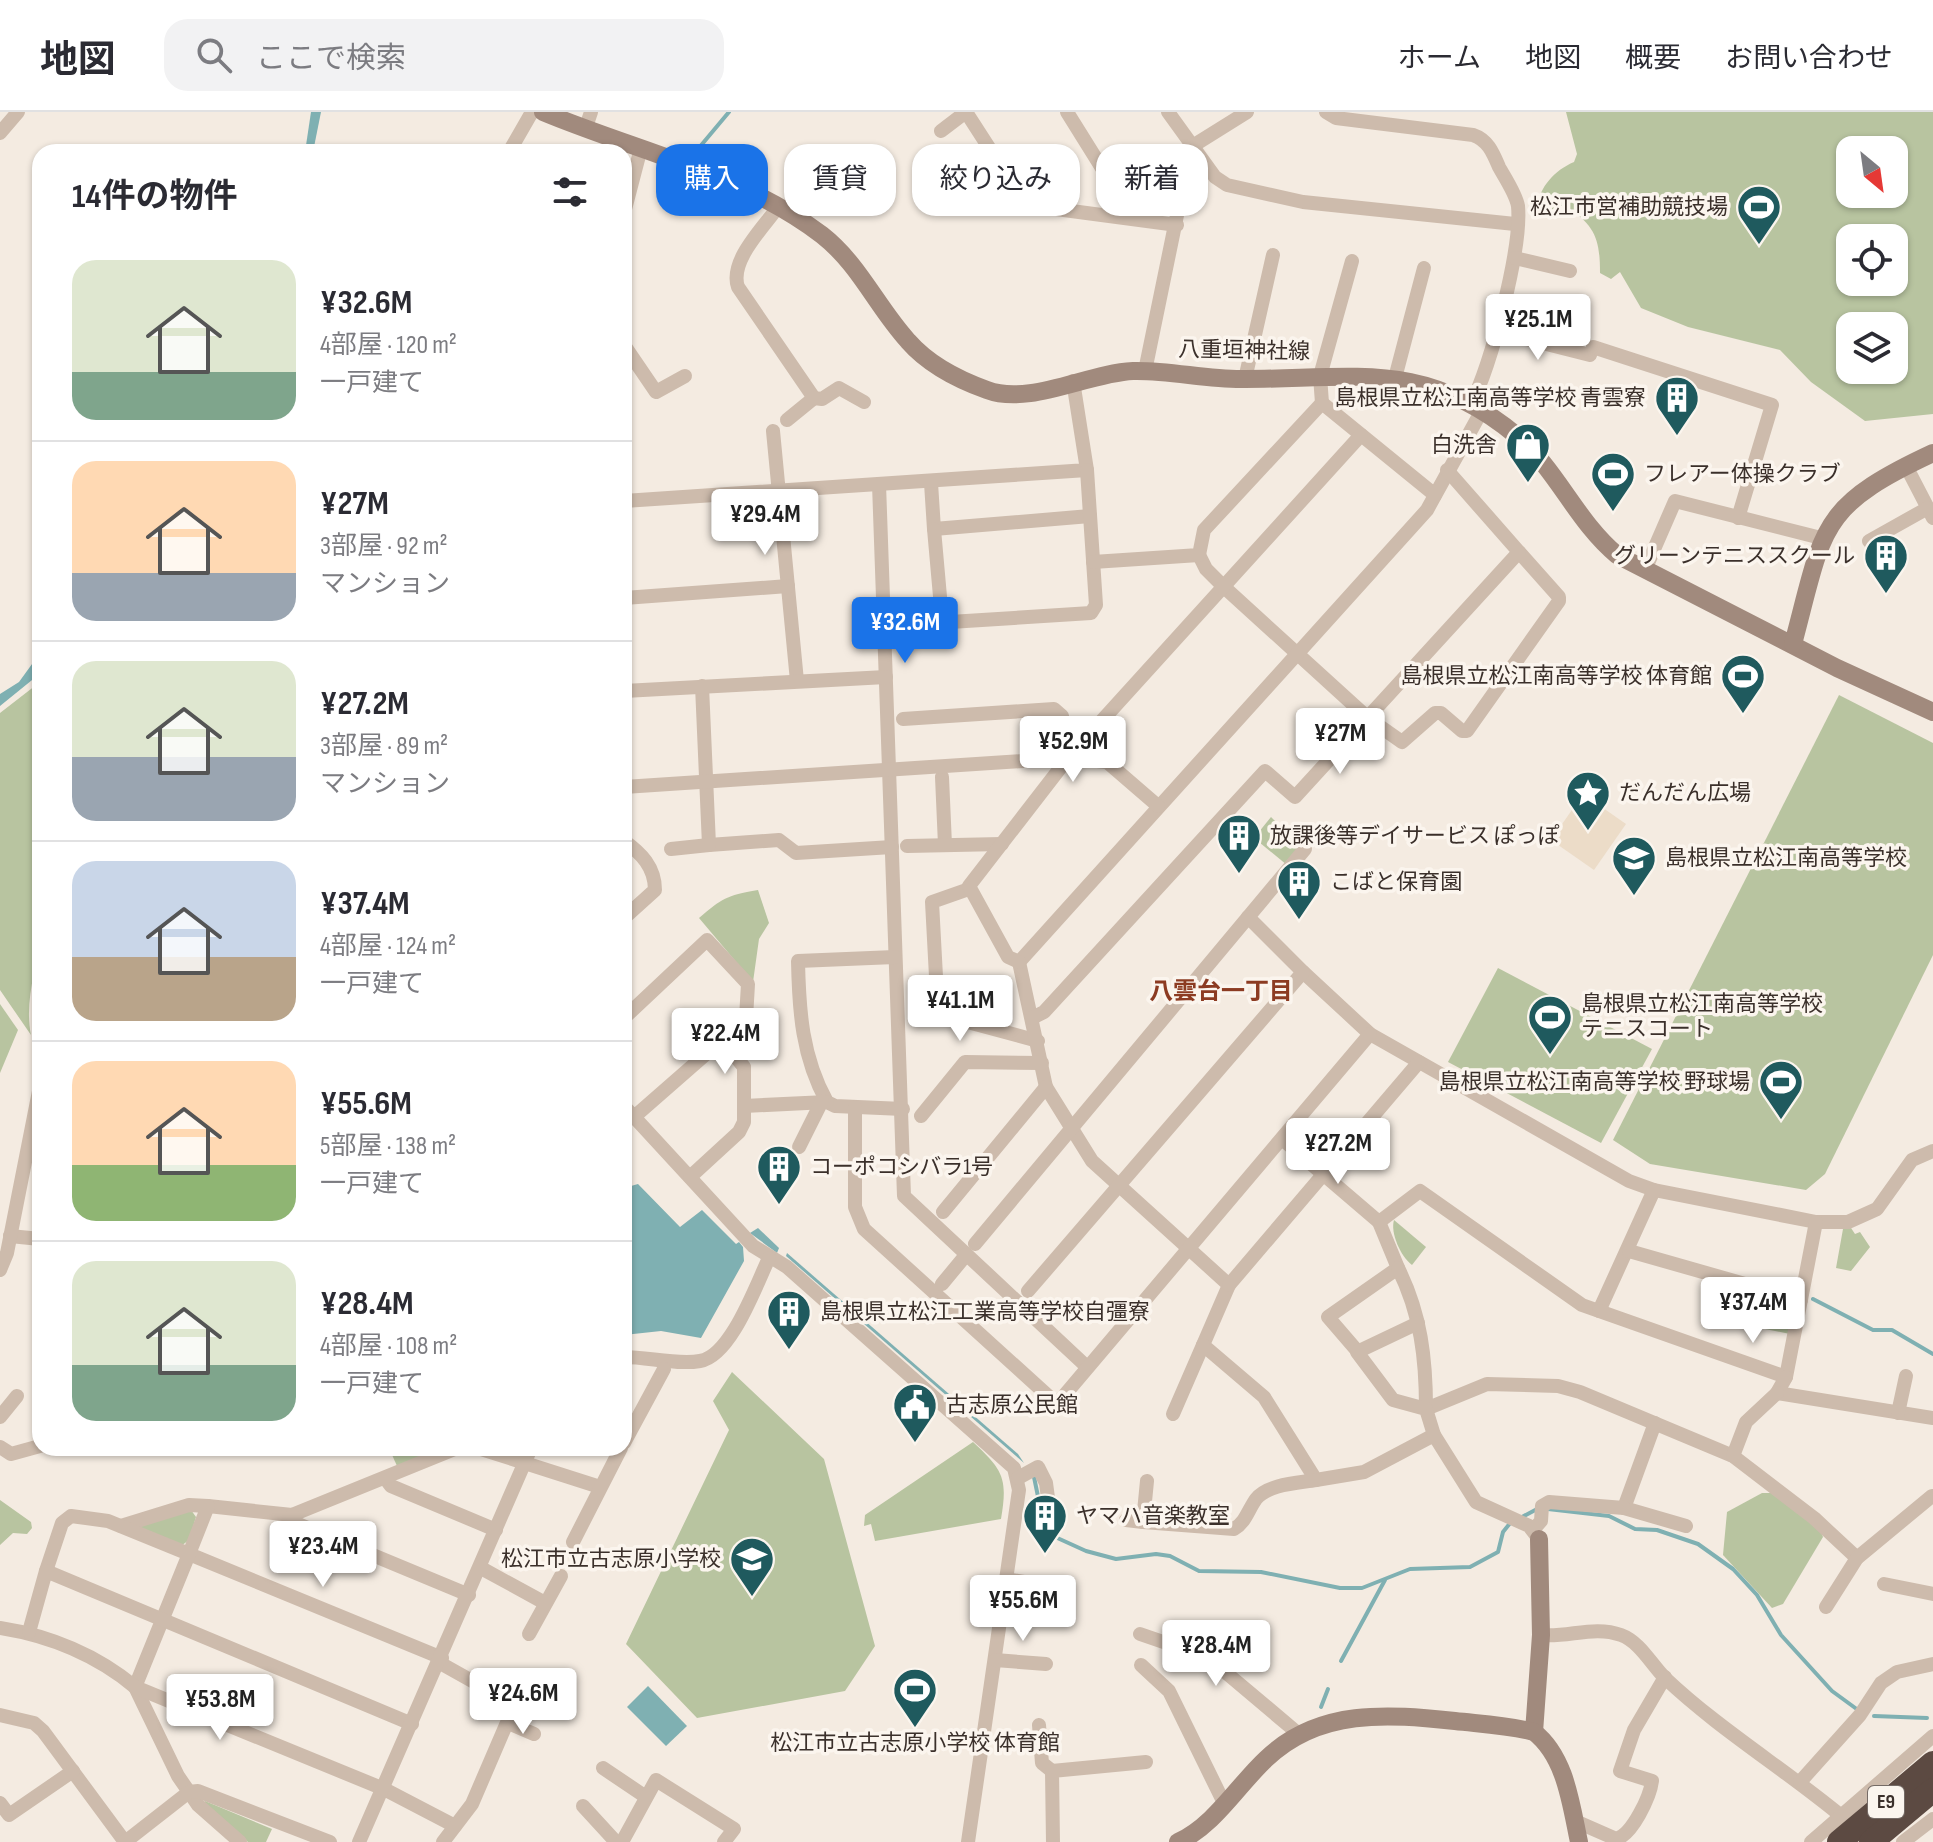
<!DOCTYPE html>
<html lang="ja">
<meta charset="utf-8">
<style>
:root{--surface:#fff;--page:#f2f2f3;--text:#2b2b33;--muted:#7c7c81;--line:#e1e1e2;--accent:#1a73e8}
body{margin:0;font-family:"Sofia Sans Condensed","Noto Sans JP",sans-serif;background:var(--page);color:var(--text);height:100vh;display:flex;flex-direction:column;font-size:30px;white-space:nowrap}
*{box-sizing:border-box;margin:0}
p{font-size:26px;color:var(--muted)}
.icon{flex:none;width:44px;height:44px;fill:none;stroke:currentColor;stroke-width:2;stroke-linecap:round;stroke-linejoin:round}
.map{position:relative;flex:1;overflow:hidden}
.side{position:absolute;left:32px;top:32px;width:600px;height:1312px;display:flex;flex-direction:column;background:var(--surface);border-radius:24px;box-shadow:0 2px 6px #0004}
.side>*{flex:none}
.banner{position:absolute;left:656px;top:32px;width:760px;height:72px;display:flex;gap:16px}
.needle{width:52px;rotate:151deg}
.tools{position:absolute;left:1836px;top:24px;display:grid;gap:16px}
.tools a{display:grid;place-items:center;width:72px;height:72px;border-radius:16px;background:var(--surface);box-shadow:0 2px 6px #0004;font-size:40px}
.price{position:absolute;translate:-50% -68px;padding:0 18px;border-radius:8px;background:#fff;color:#222;font-size:26px;line-height:52px;filter:drop-shadow(0 2px 4px #0008)}
.price::after{content:'';position:absolute;left:50%;top:48px;width:24px;height:18px;margin-left:-12px;background:inherit;clip-path:polygon(0 0,100% 0,50% 100%)}
.price.current{background:var(--accent);color:#fff}
ul{padding:0;list-style:none}
li{display:flex;align-items:center;gap:24px;height:200px;padding:0 40px}
li+li{border-top:2px solid var(--line)}
li span{display:grid;place-items:center;flex:none;width:224px;height:160px;border-radius:24px;color:#555}
li>.icon{margin-inline-start:auto}
span .icon{width:96px;height:96px;fill:#fffc;stroke-width:1}
li b{font-size:34px}
h2{display:flex;justify-content:space-between;align-items:center;height:96px;padding:0 40px;font-size:34px}
.tag{padding:0 28px;border-radius:24px;background:var(--surface);box-shadow:0 2px 6px #0004;font-size:28px;line-height:72px}
.tag.current{background:var(--accent);color:#fff}
header{display:flex;align-items:center;gap:48px;box-sizing:border-box;height:112px;padding:0 40px;background:var(--surface);border-bottom:2px solid var(--line)}
header strong{font-size:38px}
nav{display:flex;gap:44px;margin-inline-start:auto;font-size:28px}
.search{width:560px;height:72px;background:var(--page);display:flex;align-items:center;gap:20px;box-sizing:border-box;padding:0 28px;border-radius:24px;color:var(--muted);font-size:30px}
.map>svg:first-child{display:block}
</style>
<header>
<strong>地図</strong>
<div class="search"><svg class="icon" aria-label="search" viewBox="0 0 24 24"><circle cx="10" cy="10" r="6"/><path d="M15 15l6 6"/></svg>ここで検索</div>
<nav><a>ホーム</a><a>地図</a><a>概要</a><a>お問い合わせ</a></nav>
</header>
<div class="map">
<svg width="1933" height="1730" viewBox="0 0 1933 1730">
<rect width="100%" height="100%" fill="#f4ebe1"/>
<g fill="#b8c4a0" fill-rule="evenodd">
<path d="M1566,0h367v302l-68,7 -54,-39 -31,-32 -92,-23 -47,-19 -21,-36 -9,7 -11,-6c0,-35 -5,-47 -34,-67l-19,5 -10,-3c2,-21 18,-38 37,-46l3,-8zM1850,38h44v44h-44zM1850,126h44v44h-44zM1894,214v44h-44v-44z"/>
<path d="M40,570v171c-7,25 2,55 0,82 -3,35 -16,65 -9,100l-31,-45v-277z"/>
<path d="M1839,583l94,48v212l-108,219 -19,16 -156,-26 -37,-24z"/>
<path d="M1271,705l31,31 -15,17 -33,-27z"/>
<path d="M758,778l11,33 -10,16 -6,43 -54,-64c24,-20 26,-22 59,-28z"/>
<path d="M1498,856l154,81 -51,94 -153,-81z"/>
<path d="M0,892l18,26 -18,43z"/>
<path d="M1394,1108l32,27 -14,18c-11,-8 -22,-32 -18,-45z"/>
<path d="M1851,1116l4,6 5,-2 10,15 -19,24 -15,-3 7,-39z"/>
<path d="M1767,1186l23,5 5,9 -5,22 -30,-6z"/>
<path d="M732,1260l92,87 51,187 -30,45 -148,27 -71,-74 103,-214 -16,-29z"/>
<path d="M973,1330c30,28 35,36 28,77l-126,22 -4,-17 -7,2 1,-11z"/>
<path d="M389,1336h54l-46,18z"/>
<path d="M1762,1381h9l49,36 3,8 -40,67 -11,4 -49,-53 4,-43z"/>
<path d="M0,1388l31,22 1,6 -5,6 -14,-1 -13,12z"/>
<path d="M191,1398l5,7 -7,23 -8,6 -40,-17v-7z"/>
<path d="M205,1689l67,28 -6,13h-18l-45,-37z"/>
</g>
<path fill="#ecdcc8" d="M1583,682l43,30 -32,46 -43,-30z"/>
<g fill="#7fb0b2">
<path d="M311,0h10l-8,40h-8z"/>
<path d="M40,541l-3,23 -37,30v-12l19,-12z"/>
<path d="M638,1072l42,43 22,-17 34,34 3,-2 4,5 1,14 -43,77 -40,-7 -37,4v-147z"/>
<path d="M758,1116l21,20 -2,5 -27,-20z"/>
<path d="M787,1141l231,201 6,9 -238,-207z"/>
<path d="M648,1574l39,40 -21,20 -39,-39z"/>
</g>
<g fill="none" stroke-linecap="round" stroke-linejoin="round">
<g stroke="#7fb0b2" stroke-width="4">
<path d="M729,0l-31,37 19,12 14,-1"/>
<path d="M1813,1187l60,31h19l41,24"/>
<path d="M1034,1365l8,39 11,20 33,15 30,8 40,-5 14,2 29,15 62,1 79,16h22l48,-19 60,-2 28,-15 5,-20 8,-10"/>
<path d="M1548,1397l61,7 26,13 22,1 41,14 35,25 24,26 24,40 51,56 26,19"/>
<path d="M1522,1405l17,-9"/>
<path d="M1341,1549l44,-81"/>
<path d="M1321,1595l7,-18"/>
<path d="M1874,1604l53,2"/>
</g>
<g stroke="#cdbbac" stroke-width="14">
<path d="M966,0l60,93 151,20"/>
<path d="M1067,0l58,93 3,13"/>
<path d="M1168,0l47,65 12,8 76,17 212,22"/>
<path d="M1326,0l10,6 137,17c15,5 20,18 26,32 6,11 17,27 19,39 4,42 -27,160 -47,198"/>
<path d="M586,15l5,-15"/>
<path d="M941,19l25,-19"/>
<path d="M0,21l18,-21"/>
<path d="M509,40l23,-40"/>
<path d="M778,95c-15,21 -49,54 -40,80l76,111 8,1 17,-11 25,14"/>
<path d="M624,101l17,-65"/>
<path d="M1515,146l55,13"/>
<path d="M1495,219l95,24"/>
<path d="M624,233l32,47 29,-16"/>
<path d="M1593,235l179,58 -34,113"/>
<path d="M1145,259l46,-224 56,-35"/>
<path d="M1395,266l29,-110"/>
<path d="M1245,267l28,-124"/>
<path d="M1322,291l-2,-27 32,-115"/>
<path d="M787,308l27,-22"/>
<path d="M773,319l24,250"/>
<path d="M1906,354l27,52"/>
<path d="M931,371l3,46 156,-13"/>
<path d="M879,372l25,712 182,170"/>
<path d="M624,389l463,-31 -14,-89"/>
<path d="M934,417l8,90 8,3 141,-9 5,-8 -9,-135"/>
<path d="M1869,429l59,-33"/>
<path d="M1199,443l7,14 18,18 144,131 34,24 33,-29h6l21,18h5l92,-130v-4l-40,-45"/>
<path d="M1093,450l106,-7 5,-25 118,-127 113,92"/>
<path d="M1645,458l30,-69 146,37"/>
<path d="M624,486l164,-12"/>
<path d="M702,574l7,159 70,-5 17,13 96,-6"/>
<path d="M624,579l262,-14"/>
<path d="M903,607l151,-10 8,7 6,42"/>
<path d="M942,665l3,68"/>
<path d="M624,675l444,-29 293,-323"/>
<path d="M624,729c17,12 31,26 31,49l-31,28"/>
<path d="M907,734l95,-2"/>
<path d="M671,737l38,-4"/>
<path d="M969,777l-37,13 6,112 100,27"/>
<path d="M895,845l-97,4c1,50 4,96 29,141l8,4 68,3"/>
<path d="M1019,850l27,125 46,74 137,124 -26,60 61,52 52,83 48,-8 70,-37 42,67 53,24 10,13"/>
<path d="M1019,850l408,-452 54,-98"/>
<path d="M1019,850l-11,-5 -39,-71 99,-128 39,4 51,44"/>
<path d="M1303,860l67,62 259,147 25,9 162,32h32l29,-13 35,-49 21,-9"/>
<path d="M624,906l83,-78 41,44 -2,34 -24,22"/>
<path d="M1032,906l12,-6 221,-241 30,26 224,-245 -72,-82"/>
<path d="M624,994l129,140 34,21 227,201 5,22 -51,352"/>
<path d="M744,994l83,-4"/>
<path d="M855,995v100l9,22 193,175 313,-370"/>
<path d="M921,1004l44,-54 77,1"/>
<path d="M634,1005l88,-77 22,27v55l-5,10 -49,45"/>
<path d="M1282,1027l97,83 19,46 -70,49 31,36"/>
<path d="M799,1035l23,-46"/>
<path d="M943,1100l103,-125"/>
<path d="M1379,1110l41,-31 162,114 17,6 55,-121"/>
<path d="M10,1124l30,3"/>
<path d="M975,1132l330,-395"/>
<path d="M1629,1139l172,49"/>
<path d="M1398,1156c23,46 28,91 28,141l61,-25 71,2 22,6 153,64 81,62 43,40"/>
<path d="M0,1158l7,-17 33,-167"/>
<path d="M942,1172l24,-29"/>
<path d="M1229,1173l190,-223"/>
<path d="M1028,1179l275,-319 -55,-55"/>
<path d="M1599,1199l187,66 30,-155"/>
<path d="M1418,1211l-61,29 36,48 33,9 8,26"/>
<path d="M624,1245c24,0 53,8 76,4 31,-5 56,-76 69,-103"/>
<path d="M1786,1265l-9,16 156,25"/>
<path d="M1898,1301l8,-37"/>
<path d="M1173,1302l30,-69"/>
<path d="M0,1305l17,-21"/>
<path d="M1655,1311l-31,85 62,18"/>
<path d="M624,1331l40,-74"/>
<path d="M0,1335l11,7 29,-8"/>
<path d="M478,1336l122,39"/>
<path d="M1733,1344l13,-34 31,-29"/>
<path d="M385,1366l6,8 105,44"/>
<path d="M1018,1366l20,-11 8,16 4,30"/>
<path d="M1147,1369l-4,41 91,7c12,-7 14,-19 22,-30 12,-15 42,-16 60,-19"/>
<path d="M208,1394l84,9 165,-67"/>
<path d="M292,1403l6,9 171,71"/>
<path d="M1126,1408l17,2"/>
<path d="M121,1414l68,-21 19,1 -19,48 253,104"/>
<path d="M1534,1417l7,-8 1,-15 7,-4 75,6"/>
<path d="M573,1430l48,-94"/>
<path d="M481,1456l64,35"/>
<path d="M46,1459l16,-48 9,-7 37,5 81,33 -54,133 43,89 20,29 42,37"/>
<path d="M1006,1467l41,7"/>
<path d="M1884,1472l49,10"/>
<path d="M1826,1495l31,-49 75,-62"/>
<path d="M0,1516c51,8 95,26 135,59l249,102 71,37"/>
<path d="M29,1520l17,-61 366,153"/>
<path d="M529,1522l32,-58"/>
<path d="M1140,1522l32,11 52,26 76,64"/>
<path d="M1541,1523c27,3 53,-10 80,0 19,7 30,29 44,43 54,51 118,90 175,137"/>
<path d="M995,1548l51,4"/>
<path d="M440,1551l66,37 6,11 -40,93 -29,38"/>
<path d="M1141,1553l28,26 55,112"/>
<path d="M0,1603l34,8 9,8 82,111"/>
<path d="M508,1611l26,11"/>
<path d="M1039,1613l3,38 10,8"/>
<path d="M603,1656l43,29"/>
<path d="M1800,1670l60,-67 21,-32 16,-11 36,-8"/>
<path d="M0,1691l9,12 64,-44"/>
<path d="M583,1694l33,36"/>
<path d="M1575,1709l41,18c16,-4 34,-42 36,-58l-32,-10 14,-41 31,-53"/>
<path d="M125,1730l64,-50 9,-1 132,51"/>
<path d="M359,1730l172,-394"/>
<path d="M622,1730l34,-62 78,49 -10,13"/>
<path d="M1053,1730l-1,-71 94,-9"/>
<path d="M1811,1730l122,-106"/>
<path d="M1903,1730l30,-23"/>
</g>
<g stroke="#a18a7d" stroke-width="18">
<path d="M543,0c93,39 198,61 279,123 37,29 55,72 86,106 20,23 51,39 79,49 42,16 101,-17 146,-19 37,-1 75,9 112,8 109,0 180,-20 272,57 40,34 60,86 100,119l220,113 96,44"/>
<path d="M1793,532c31,-116 24,-137 140,-191"/>
<path d="M1534,1620l7,-97 -2,-96"/>
<path d="M1178,1730c36,-16 60,-57 88,-83 53,-51 122,-45 189,-38 27,3 53,4 79,11 32,25 37,73 45,110"/>
</g>
<g stroke="#5c4a42" stroke-width="24">
<path d="M1839,1730l94,-79"/>
<path d="M1871,1730l62,-52"/>
</g>
</g>
<defs>
<g id="stadium-pin" transform="scale(2.3)"><path d="M0 17L-7.5 6A9.5 9.5 0 1 1 7.5 6Z" fill="#1f5a5e" stroke="#fbf5ee"/><path d="M0-5a6.5 5 0 1 0 0 10a6.5 5 0 1 0 0-10ZM-3.5-1.8h7v3.6h-7Z" fill="#fff"/></g>
<g id="building-pin" transform="scale(2.3)"><path d="M0 17L-7.5 6A9.5 9.5 0 1 1 7.5 6Z" fill="#1f5a5e" stroke="#fbf5ee"/><path d="M-4-6H4V6H1V3H-1V6H-4ZM-2.5-4.3h1.7v1.8h-1.7ZM.8-4.3h1.7v1.8H.8ZM-2.5-1h1.7V.8h-1.7ZM.8-1h1.7V.8H.8Z" fill="#fff"/></g>
<g id="shop-pin" transform="scale(2.3)"><path d="M0 17L-7.5 6A9.5 9.5 0 1 1 7.5 6Z" fill="#1f5a5e" stroke="#fbf5ee"/><path d="M-5-2.5h2.3a2.7 3.5 0 0 1 5.4 0H5L5.5 6h-11ZM-1.5-2.5h3a1.5 2.3 0 0 0-3 0Z" fill="#fff"/></g>
<g id="sight-pin" transform="scale(2.3)"><path d="M0 17L-7.5 6A9.5 9.5 0 1 1 7.5 6Z" fill="#1f5a5e" stroke="#fbf5ee"/><path d="M0-6L1.8-2.2L6-1.7L2.9 1.2L3.7 5.4L0 3.3L-3.7 5.4L-2.9 1.2L-6-1.7L-1.8-2.2Z" fill="#fff"/></g>
<g id="school-pin" transform="scale(2.3)"><path d="M0 17L-7.5 6A9.5 9.5 0 1 1 7.5 6Z" fill="#1f5a5e" stroke="#fbf5ee"/><path d="M0-5L7-2L0 1L-7-2ZM-4 1L0 2.5L4 1V4Q0 6-4 4Z" fill="#fff"/></g>
<g id="civic-pin" transform="scale(2.3)"><path d="M0 17L-7.5 6A9.5 9.5 0 1 1 7.5 6Z" fill="#1f5a5e" stroke="#fbf5ee"/><path d="M-.6-6.5H3V-4.5H.6V-3L4-1V1h2V6H-6V1h2V-1L-.6-3ZM-1.2 2.5V6h2.4V2.5Z" fill="#fff"/></g>
</defs>
<g fill-rule="evenodd">
<use href="#stadium-pin" x="1759" y="95"/>
<use href="#building-pin" x="1677" y="286"/>
<use href="#shop-pin" x="1528" y="333"/>
<use href="#stadium-pin" x="1613" y="362"/>
<use href="#building-pin" x="1886" y="444"/>
<use href="#stadium-pin" x="1743" y="564"/>
<use href="#sight-pin" x="1588" y="681"/>
<use href="#building-pin" x="1239" y="724"/>
<use href="#school-pin" x="1634" y="746"/>
<use href="#building-pin" x="1299" y="770"/>
<use href="#stadium-pin" x="1550" y="905"/>
<use href="#stadium-pin" x="1781" y="970"/>
<use href="#building-pin" x="779" y="1055"/>
<use href="#building-pin" x="789" y="1200"/>
<use href="#civic-pin" x="915" y="1293"/>
<use href="#building-pin" x="1045" y="1404"/>
<use href="#school-pin" x="752" y="1447"/>
<use href="#stadium-pin" x="915" y="1578"/>
</g>
<g text-anchor="middle" dominant-baseline="central" stroke-width="7" stroke-linejoin="round" paint-order="stroke">
<rect fill="#fbf5ee" stroke="#756b66" stroke-width="2" x="1868" y="1674" width="36" height="32" rx="6"/>
<g font-size="20" font-weight="bold" fill="#3b302b">
<text x="1886" y="1690">E9</text>
</g>
<g font-size="22" fill="#3b302b" stroke="#fbf5ee" text-anchor="start">
<text x="1728" y="95" text-anchor="end">松江市営補助競技場</text>
<text x="1646" y="286" text-anchor="end">島根県立松江南高等学校 青雲寮</text>
<text x="1497" y="333" text-anchor="end">白洗舎</text>
<text x="1644" y="362">フレアー体操クラブ</text>
<text x="1855" y="444" text-anchor="end">グリーンテニススクール</text>
<text x="1712" y="564" text-anchor="end">島根県立松江南高等学校 体育館</text>
<text x="1619" y="681">だんだん広場</text>
<text x="1270" y="724">放課後等デイサービス ぽっぽ</text>
<text x="1665" y="746">島根県立松江南高等学校</text>
<text x="1330" y="770">こばと保育園</text>
<text x="1581" y="892">島根県立松江南高等学校<tspan x="1581" dy="25">テニスコート</tspan></text>
<text x="1750" y="970" text-anchor="end">島根県立松江南高等学校 野球場</text>
<text x="810" y="1055">コーポコシバラ1号</text>
<text x="820" y="1200">島根県立松江工業高等学校自彊寮</text>
<text x="946" y="1293">古志原公民館</text>
<text x="1076" y="1404">ヤマハ音楽教室</text>
<text x="721" y="1447" text-anchor="end">松江市立古志原小学校</text>
<text x="915" y="1631" text-anchor="middle">松江市立古志原小学校 体育館</text>
</g>
<g font-size="22" fill="#3b302b" stroke="#fbf5ee">
<text transform="translate(1244 239) rotate(1)">八重垣神社線</text>
</g>
<g font-size="24" font-weight="bold" fill="#8c3b22" stroke="#fbf5ee">
<text x="1221" y="879">八雲台一丁目</text>
</g>
</g>
</svg>
<div class="tools">
<a><svg class="needle" viewBox="-14 -14 28 28"><path d="M0-13l5 13h-10z" fill="#e53935"/><path d="M0 13l5-13h-10z" fill="#7c7c81"/></svg></a>
<a><svg class="icon" aria-label="locate" viewBox="0 0 24 24"><circle cx="12" cy="12" r="6"/><path d="M12 2v4M12 18v4M2 12h4M18 12h4"/></svg></a>
<a><svg class="icon" aria-label="layers" viewBox="0 0 24 24"><path d="M12 4l9 5-9 5-9-5zM3 14l9 5 9-5"/></svg></a>
</div>
<b class="price" style="left:1538px;top:250px">¥25.1M</b>
<b class="price" style="left:765px;top:445px">¥29.4M</b>
<b class="price current" style="left:905px;top:553px">¥32.6M</b>
<b class="price" style="left:1340px;top:664px">¥27M</b>
<b class="price" style="left:1073px;top:672px">¥52.9M</b>
<b class="price" style="left:960px;top:931px">¥41.1M</b>
<b class="price" style="left:725px;top:964px">¥22.4M</b>
<b class="price" style="left:1338px;top:1074px">¥27.2M</b>
<b class="price" style="left:1753px;top:1233px">¥37.4M</b>
<b class="price" style="left:323px;top:1477px">¥23.4M</b>
<b class="price" style="left:1023px;top:1531px">¥55.6M</b>
<b class="price" style="left:1216px;top:1576px">¥28.4M</b>
<b class="price" style="left:523px;top:1624px">¥24.6M</b>
<b class="price" style="left:220px;top:1630px">¥53.8M</b>
<div class="banner">
<a class="tag current">購入</a>
<a class="tag">賃貸</a>
<a class="tag">絞り込み</a>
<a class="tag">新着</a>
</div>
<section class="side">
<h2>14件の物件<svg class="icon" aria-label="filters" viewBox="0 0 24 24"><path d="M4 7h16M4 17h16"/><circle cx="9" cy="7" r="2"/><circle cx="15" cy="17" r="2"/></svg></h2>
<ul>
<li><span style="background:linear-gradient(#dfe7d0 70%,#7fa58c 0)"><svg class="icon" aria-label="home" viewBox="0 0 24 24"><path d="M3 11l9-7 9 7M6 9v11h12V9"/></svg></span><div><b>¥32.6M</b><p>4部屋 · 120 m²</p><p>一戸建て</p></div></li>
<li><span style="background:linear-gradient(#ffd9b3 70%,#9aa5b1 0)"><svg class="icon" aria-label="home" viewBox="0 0 24 24"><path d="M3 11l9-7 9 7M6 9v11h12V9"/></svg></span><div><b>¥27M</b><p>3部屋 · 92 m²</p><p>マンション</p></div></li>
<li><span style="background:linear-gradient(#dfe7d0 60%,#9aa5b1 0)"><svg class="icon" aria-label="home" viewBox="0 0 24 24"><path d="M3 11l9-7 9 7M6 9v11h12V9"/></svg></span><div><b>¥27.2M</b><p>3部屋 · 89 m²</p><p>マンション</p></div></li>
<li><span style="background:linear-gradient(#c9d6e8 60%,#b9a48a 0)"><svg class="icon" aria-label="home" viewBox="0 0 24 24"><path d="M3 11l9-7 9 7M6 9v11h12V9"/></svg></span><div><b>¥37.4M</b><p>4部屋 · 124 m²</p><p>一戸建て</p></div></li>
<li><span style="background:linear-gradient(#ffd9b3 65%,#8fb573 0)"><svg class="icon" aria-label="home" viewBox="0 0 24 24"><path d="M3 11l9-7 9 7M6 9v11h12V9"/></svg></span><div><b>¥55.6M</b><p>5部屋 · 138 m²</p><p>一戸建て</p></div></li>
<li><span style="background:linear-gradient(#dfe7d0 65%,#7fa58c 0)"><svg class="icon" aria-label="home" viewBox="0 0 24 24"><path d="M3 11l9-7 9 7M6 9v11h12V9"/></svg></span><div><b>¥28.4M</b><p>4部屋 · 108 m²</p><p>一戸建て</p></div></li>
</ul>
</section>
</div>
